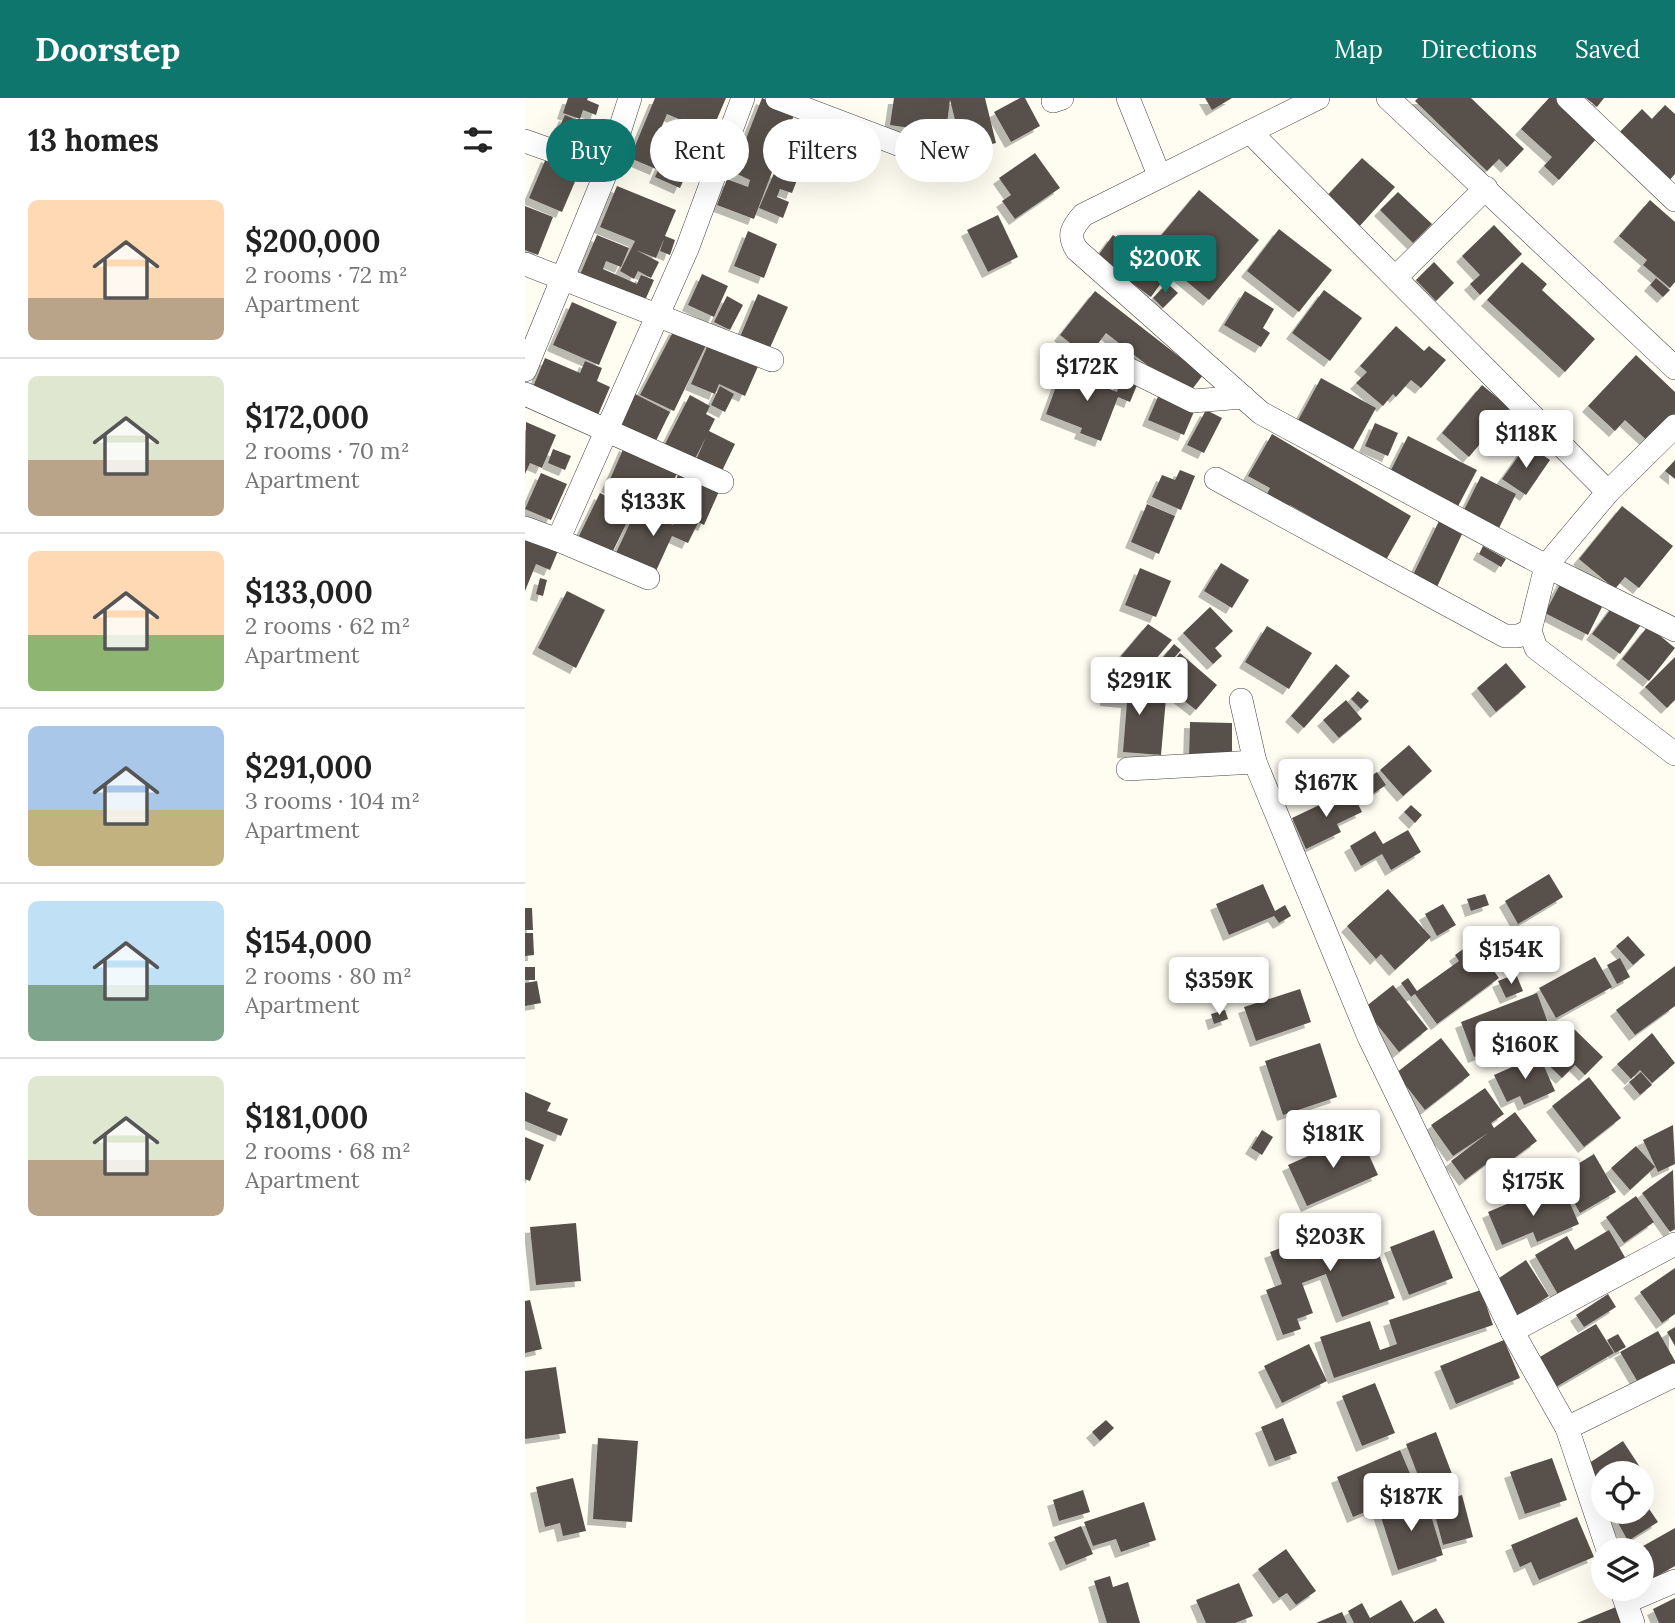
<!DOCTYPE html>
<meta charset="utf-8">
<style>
:root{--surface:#fff;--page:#f2f2f2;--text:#222;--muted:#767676;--line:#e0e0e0;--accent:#0f766e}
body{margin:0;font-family:Lora,serif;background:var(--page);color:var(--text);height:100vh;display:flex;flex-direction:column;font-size:26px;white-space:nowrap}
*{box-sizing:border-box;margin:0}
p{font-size:23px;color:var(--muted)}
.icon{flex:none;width:38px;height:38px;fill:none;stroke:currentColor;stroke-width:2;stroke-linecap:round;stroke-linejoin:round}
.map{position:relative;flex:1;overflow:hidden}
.details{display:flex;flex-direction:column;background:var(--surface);width:525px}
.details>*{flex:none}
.guide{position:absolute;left:21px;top:21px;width:665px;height:63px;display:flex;gap:14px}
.buttons{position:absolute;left:1066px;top:1363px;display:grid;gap:14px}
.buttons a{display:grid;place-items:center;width:63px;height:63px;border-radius:50%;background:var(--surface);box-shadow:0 7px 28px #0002;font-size:35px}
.price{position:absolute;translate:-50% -60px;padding:0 16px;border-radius:7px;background:#fff;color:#222;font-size:23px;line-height:46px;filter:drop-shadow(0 2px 4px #0008)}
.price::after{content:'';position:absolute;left:50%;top:42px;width:21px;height:16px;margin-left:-10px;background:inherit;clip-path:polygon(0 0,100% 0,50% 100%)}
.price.active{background:var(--accent);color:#fff}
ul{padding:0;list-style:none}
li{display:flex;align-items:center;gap:21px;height:175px;padding:0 28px}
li+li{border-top:2px solid var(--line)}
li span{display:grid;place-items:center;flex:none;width:196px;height:140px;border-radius:10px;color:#555}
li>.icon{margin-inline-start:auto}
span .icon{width:84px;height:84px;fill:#fffc;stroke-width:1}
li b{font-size:30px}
h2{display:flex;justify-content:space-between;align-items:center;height:84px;padding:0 28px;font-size:30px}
.tag{padding:0 24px;border-radius:32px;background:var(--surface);box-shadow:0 7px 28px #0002;font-size:24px;line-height:63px}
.tag.active{background:var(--accent);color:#fff}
header{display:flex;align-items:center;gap:42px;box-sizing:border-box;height:98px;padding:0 35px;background:var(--accent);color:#fff}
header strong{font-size:33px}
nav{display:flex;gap:38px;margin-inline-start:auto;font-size:24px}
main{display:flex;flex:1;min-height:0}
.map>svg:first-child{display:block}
</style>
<header>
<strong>Doorstep</strong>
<nav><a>Map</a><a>Directions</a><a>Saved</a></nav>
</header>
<main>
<section class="details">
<h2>13 homes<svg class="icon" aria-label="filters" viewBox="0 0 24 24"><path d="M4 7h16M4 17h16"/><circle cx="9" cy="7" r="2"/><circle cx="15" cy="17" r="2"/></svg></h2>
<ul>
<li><span style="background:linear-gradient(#ffd9b3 70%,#b9a48a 0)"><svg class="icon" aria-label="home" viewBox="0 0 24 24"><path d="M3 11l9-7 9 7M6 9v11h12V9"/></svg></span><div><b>$200,000</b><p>2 rooms · 72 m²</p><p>Apartment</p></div></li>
<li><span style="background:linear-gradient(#dfe7d0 60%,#b9a48a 0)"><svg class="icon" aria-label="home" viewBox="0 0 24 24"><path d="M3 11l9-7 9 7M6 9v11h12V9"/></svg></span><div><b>$172,000</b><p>2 rooms · 70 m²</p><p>Apartment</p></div></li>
<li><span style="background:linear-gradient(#ffd9b3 60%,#8fb573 0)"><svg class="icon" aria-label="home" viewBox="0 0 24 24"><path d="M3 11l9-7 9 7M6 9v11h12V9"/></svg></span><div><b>$133,000</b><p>2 rooms · 62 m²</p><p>Apartment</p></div></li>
<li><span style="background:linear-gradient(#a9c7e8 60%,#c2b280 0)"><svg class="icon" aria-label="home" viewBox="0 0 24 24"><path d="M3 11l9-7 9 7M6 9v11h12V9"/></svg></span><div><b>$291,000</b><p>3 rooms · 104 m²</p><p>Apartment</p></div></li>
<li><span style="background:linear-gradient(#bfe0f5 60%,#7fa58c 0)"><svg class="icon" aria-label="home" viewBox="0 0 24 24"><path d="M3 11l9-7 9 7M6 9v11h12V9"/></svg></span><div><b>$154,000</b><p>2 rooms · 80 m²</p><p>Apartment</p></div></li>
<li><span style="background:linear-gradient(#dfe7d0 60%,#b9a48a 0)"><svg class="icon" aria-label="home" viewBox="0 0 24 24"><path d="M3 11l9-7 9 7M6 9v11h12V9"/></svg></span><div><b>$181,000</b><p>2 rooms · 68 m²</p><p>Apartment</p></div></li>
</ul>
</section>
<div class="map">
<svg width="1150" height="1525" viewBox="0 0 1150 1525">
<defs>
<filter id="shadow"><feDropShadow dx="-6" dy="6" stdDeviation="0" flood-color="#0004"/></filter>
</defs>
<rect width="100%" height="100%" fill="#fffdf2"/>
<g fill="#59514b" filter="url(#shadow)">
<path d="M43,0h20l-1,2 12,5 -3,10 -13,-5 -3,9 -17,-6z"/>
<path d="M130,0h71l-15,35 -44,-19 -5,12 10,4 -16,39 -26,-11z"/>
<path d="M237,0l34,12 -42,109 -37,-14 10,-26 21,8 2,-7 -17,-8z"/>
<path d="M369,0h91l11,45 -33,8 -13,-51 -7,55 -15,-3 3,-21 -41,-6z"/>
<path d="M495,0h5l15,28 -29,16 -17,-30z"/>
<path d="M680,0h27l-20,12z"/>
<path d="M893,0h53l53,51 -17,18 -8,-8 -12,12 -72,-70z"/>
<path d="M1024,0h15l34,39 -39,43 -15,-14 8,-9 -31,-28z"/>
<path d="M1061,0h18l-7,9z"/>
<path d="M1140,7l10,9v60l-8,9 -51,-47 26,-27 10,10z"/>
<path d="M40,17l31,13 -12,28 -32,-13z"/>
<path d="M148,39l25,11 -18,40 -25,-11z"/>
<path d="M510,55l25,35 -45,31 -13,-18 9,-6 -12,-17z"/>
<path d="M22,58l33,14 -18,42 -33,-14z"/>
<path d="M837,60l33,29 -37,41 -33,-30z"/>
<path d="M250,73l22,9 -5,13 -12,-4 -3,8 12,5 -6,16 -24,-10z"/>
<path d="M92,88l59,24 -11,26 10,4 -5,15 -10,-4 4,-12 -8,19 -20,-8 23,12 -8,16 -13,-7 -4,8 -14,-8 15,-30 -35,-14z"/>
<path d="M674,92l60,50 -50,60 -60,-50z"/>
<path d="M873,94l34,32 -19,19 -33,-33z"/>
<path d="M1125,102l25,22v60l-5,6 -27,-23 4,-5 -28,-24z"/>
<path d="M0,108l28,11 -15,38 -13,-5z"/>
<path d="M473,117l20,42 -30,15 -21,-42z"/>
<path d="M969,127l28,29 -42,41 -10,-11 10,-9 -18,-19z"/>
<path d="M754,131l53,41 -33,42 -52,-41z"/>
<path d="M223,133l29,13 -13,34 -30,-12z"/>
<path d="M72,137l32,13 -8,19 -15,-6 -3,8 34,15 4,-9 13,5 -11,25 -64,-28z"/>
<path d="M588,137l54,40 -16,22 -54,-40z"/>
<path d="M909,164l20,21 -18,18 -20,-21z"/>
<path d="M997,164l25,22 -5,6 53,49 -30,33 -78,-72z"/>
<path d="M177,176l26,12 -14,31 -26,-12z"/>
<path d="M1131,180l14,12 -7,7 -13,-12z"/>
<path d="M642,185l11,10 -15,15 -10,-10z"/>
<path d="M799,192l38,28 -32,43 -38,-28z"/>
<path d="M570,193l108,84 -16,21 -81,-63 -18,24 -28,-22z"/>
<path d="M720,193l29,18 -11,19 7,5 -9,14 -37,-22z"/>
<path d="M233,196l30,13 -19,43 -29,-13z"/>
<path d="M202,198l16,9 -13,25 -16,-8z"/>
<path d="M47,204l45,20 -18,43 -46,-20z"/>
<path d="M871,228l28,25 5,-5 17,14 -25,28 -10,-8 -15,17 -3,-3 -10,12 -27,-23 11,-11 -7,-6z"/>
<path d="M150,230l32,15 -33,68 -34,-16z"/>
<path d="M185,242l50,22 -15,34 -26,-12 -4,10 -24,-10z"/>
<path d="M1111,257l39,37v31l-22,23 -28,-26 -10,11 -27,-25z"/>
<path d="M20,260l35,15 5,-12 17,7 -5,13 13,6 -12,28 -65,-28z"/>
<path d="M537,272l55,22 4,-13 16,6 -7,17 -12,-5 -17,44 -21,-8 2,-5 -36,-14z"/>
<path d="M796,280l55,30 -25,45 -55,-29z"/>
<path d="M957,287l28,23 -41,49 -27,-24z"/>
<path d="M195,288l14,8 -9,18 -14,-7z"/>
<path d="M635,294l36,15 -12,28 -36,-15z"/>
<path d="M110,296l35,18 -16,33 -36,-18z"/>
<path d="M165,297l20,11 -4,8 9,5 -6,12 26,13 -14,29 -25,-13 10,-23 -13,26 -30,-15z"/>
<path d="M681,312l16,8 -18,35 -17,-8z"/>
<path d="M1,324l30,13 -14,33 -12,-5 -5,11z"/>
<path d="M850,325l23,10 -10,23 -23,-10z"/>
<path d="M747,336l139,82 -25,44 -96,-55 -2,4 -22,-13 4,-8 -22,-12z"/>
<path d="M883,338l69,34 -22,42 -68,-34z"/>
<path d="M1002,346l23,16 -24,35 -24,-16z"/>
<path d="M100,347l54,24 -13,28 -32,-15 -6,13 -21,-9z"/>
<path d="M28,351l18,7 -6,14 -17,-7z"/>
<path d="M1150,362v19l-10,-8z"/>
<path d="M655,372l15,6 -14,34 -29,-13 10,-22 13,5z"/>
<path d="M16,375l26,11 -16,36 -26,-11z"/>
<path d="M153,377l12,4 -4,10 8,4 7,-15 20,9 -17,38 -18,-9 2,-6 -21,-9z"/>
<path d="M956,378l35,18 -19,38 -35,-18z"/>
<path d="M75,395l33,17 -22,45 -33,-17z"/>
<path d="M622,406l28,12 -16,38 -28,-12z"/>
<path d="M1097,408l51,40 -34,42 -14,-11 -10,12 -36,-30z"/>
<path d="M112,410l36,17 5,-11 20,9 -10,20 -16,-7 -16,35 -40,-18z"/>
<path d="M914,423l24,11 -26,55 -24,-12z"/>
<path d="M0,434l35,14 -10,24 -14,-6 -11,27z"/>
<path d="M958,448l23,13 -5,8 -22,-13z"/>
<path d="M696,465l28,17 -17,28 -28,-17z"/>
<path d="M615,470l31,13 -15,36 -31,-12z"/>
<path d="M1039,479l42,22 -18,36 -43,-22z"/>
<path d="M15,480l7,2 -4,16 -7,-2z"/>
<path d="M42,493l38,19 -29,58 -38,-20z"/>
<path d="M1091,504l27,20 -23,32 -28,-20z"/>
<path d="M685,509l23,24 -18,17 7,8 -9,8 -30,-31z"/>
<path d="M623,526l24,16 -22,26 -8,-6 -7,8 -14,-12z"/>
<path d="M742,528l45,27 -23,36 -44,-27z"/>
<path d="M1123,528l27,22 -26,33 -27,-22z"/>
<path d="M649,546l7,6 -25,28 -6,-5z"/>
<path d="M655,555l37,32 -21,25 -38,-30z"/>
<path d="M1150,559v43l-8,8 -22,-21z"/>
<path d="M981,565l20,24 -30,25 -19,-24z"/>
<path d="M811,566l14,12 -46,52 -13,-12z"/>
<path d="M582,580l23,2 -1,8 19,2 -1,6 19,2 -5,57 -38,-3 4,-50 -21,-2z"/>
<path d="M833,593l11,10 -8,8 -10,-10z"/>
<path d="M821,602l16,19 -23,19 -16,-18z"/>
<path d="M665,624l42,1v36h-43z"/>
<path d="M884,647l23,26 -29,25 -23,-26z"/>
<path d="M852,674l9,13 -22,15 -9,-13z"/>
<path d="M826,692l11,22 -25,12 4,8 -35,17 -14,-31z"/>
<path d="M886,707l11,10 -7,8 -11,-11z"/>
<path d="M883,732l13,22 -30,18 -9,-16 -21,12 -11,-20 25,-15 8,13z"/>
<path d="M1024,776l14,23 -45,27 -13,-23z"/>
<path d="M738,786l12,27 10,-6 6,11 -12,7 -5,-7 -45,19 -13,-31z"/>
<path d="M863,791l43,48 -36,33 -14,-16 -5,5 -29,-33z"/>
<path d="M960,796l4,11 -18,6 -4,-12z"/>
<path d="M918,806l13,21 -19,11 -12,-22z"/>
<path d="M0,810h7l1,22h-8z"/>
<path d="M0,835h8l1,22 -9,1z"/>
<path d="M1103,838l17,19 -12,10 -17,-19z"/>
<path d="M948,844l26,36 -62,46 -22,-30 -4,3 -10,-14 7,-5 9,13 42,-30 -4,-6z"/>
<path d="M1070,859l17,30 -56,31 -17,-30z"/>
<path d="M1095,860l10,19 -13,7 -10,-19z"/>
<path d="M1150,868v40l-40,29 -19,-25z"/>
<rect x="0" y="869" width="10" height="13"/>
<path d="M991,876l7,17 -17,7 -8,-17z"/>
<path d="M12,883l4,22 -16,3v-23z"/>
<path d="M868,887l35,44 -29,23 -35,-44z"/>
<path d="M775,891l11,33 -55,19 -12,-34z"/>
<path d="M1012,895l13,35 -34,12 5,11 -19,7 -4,-10 -24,9 -13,-35z"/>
<path d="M700,912l3,9 -14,5 -3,-10z"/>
<path d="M1047,929l31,30 -18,18 -10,-10 -13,13 -21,-20z"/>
<path d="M1127,935l23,30 -23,20 -12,-13 -9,9 -14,-15z"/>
<path d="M916,940l29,37 -45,35 -29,-37z"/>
<path d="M795,945l17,54 -54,18 -18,-54z"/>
<path d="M1014,957l16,36 -31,14 -4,-9 -13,6 -13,-27z"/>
<path d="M1116,974l11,13 -12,10 -11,-13z"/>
<path d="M1064,979l32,41 -37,29 -32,-41z"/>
<path d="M960,990l19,26 -13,9 3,5 21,-16 22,29 -35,26 -8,-9 -29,22 -14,-19 37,-28 -35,23 -22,-31z"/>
<path d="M0,994l26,11 -4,8 21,8 -7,17 -36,-15z"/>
<path d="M1148,1027l2,39 -17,8 -15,-32z"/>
<path d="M737,1032l11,7 -11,18 -11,-7z"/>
<path d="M834,1035l19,42 -71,31 -19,-41z"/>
<path d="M0,1039l19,8 -14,36 -5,-2z"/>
<path d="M1111,1048l19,21 -25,23 -19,-22z"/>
<path d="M1069,1056l22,38 -36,21 -13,-23 9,-5 -8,-15z"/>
<path d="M1148,1072l2,59 -5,3 -28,-39z"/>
<path d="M1015,1092l6,13 20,-9 13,30 -42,18 -4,-10 -31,13 -14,-33z"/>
<path d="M1111,1098l18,26 -30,21 -18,-26z"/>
<path d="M840,1119l30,81 -53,19 -16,-43 -24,9 11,30 -16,6 4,10 -18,6 -17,-45 16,-6 -12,-32z"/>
<path d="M51,1125l5,58 -45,4 -6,-58z"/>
<path d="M909,1132l19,48 -44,17 -19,-48z"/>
<path d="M1084,1132l17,29 -66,39 -25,-43 32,-19 8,14z"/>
<path d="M1001,1162l23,36 -31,20 -22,-36z"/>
<path d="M1150,1170v46l-13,9 -22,-31z"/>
<path d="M956,1192l12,35 -159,53 -14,-41 50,-16 10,29 17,-6 -8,-24z"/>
<path d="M1083,1196l8,13 -32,20 -8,-12z"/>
<path d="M5,1202l12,49 -17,4v-52z"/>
<path d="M1071,1226l18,29 -58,34 -18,-29z"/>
<path d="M1150,1229v19l-8,-14z"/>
<path d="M1133,1233l17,30v9l-33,19 -22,-37z"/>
<path d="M1093,1236l8,13 -11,6 -8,-13z"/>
<path d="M979,1242l16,38 -64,26 -16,-38z"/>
<path d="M784,1246l18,37 -45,22 -18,-37z"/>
<path d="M31,1269l10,66 -41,6v-68z"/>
<path d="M850,1285l20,50 -33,13 -20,-50z"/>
<path d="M758,1320l14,35 -22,8 -14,-34z"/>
<path d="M581,1322l8,8 -14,13 -8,-9z"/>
<path d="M911,1334l16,42 -30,12 -16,-42z"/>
<path d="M73,1340l40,3 -6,81 -39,-3z"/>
<path d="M1098,1343l26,40 -8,4v-11h-38v24l-20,-31z"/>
<path d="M875,1352l17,40 -64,27 -16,-40z"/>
<path d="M1027,1360l15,42 -42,14 -15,-42z"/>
<path d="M48,1380l13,53 -23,5 -3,-13 -15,4 -9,-40z"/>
<path d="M558,1392l7,22 -31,9 -6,-21z"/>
<path d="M937,1397l11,42 -30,8 -11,-41z"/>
<path d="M900,1398l18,59 -45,15 -19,-59z"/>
<path d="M1116,1399l17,25 -30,19 -16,-29h29z"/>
<path d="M619,1404l12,38 -35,12 -5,-13 -23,7 -9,-24z"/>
<path d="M1052,1419l17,40 -55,23 -8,-18 -11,5 -9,-22z"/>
<path d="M556,1428l12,28 -27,11 -12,-28z"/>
<path d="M1150,1430v38l-34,19v-35h-5z"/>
<path d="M761,1451l30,42 -20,14 -9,-12 -8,5 -21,-29z"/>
<path d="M585,1478l3,11 15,-5 12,41h-33l-13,-42z"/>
<path d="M714,1485l14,33 -18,7h-29l-10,-23z"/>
<path d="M1150,1500v25h-16l-6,-14z"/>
<path d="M876,1502l13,22 22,-14 9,15h-91l-6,-12 14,-8 8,15z"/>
<path d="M1091,1509l6,16h-45z"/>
<path d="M817,1514l5,11h-31z"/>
</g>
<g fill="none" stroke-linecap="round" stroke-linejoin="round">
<g stroke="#424242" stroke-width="24">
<g id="minor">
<path d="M252,0l168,64"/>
<path d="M603,0l31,77"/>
<path d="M793,0l-235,117c-11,13 -16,20 -6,35l184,163 285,153 62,-74 67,-66"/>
<path d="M863,0l287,270"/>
<path d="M1043,0l107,102"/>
<path d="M528,3l9,-3"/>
<path d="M725,34l358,360"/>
<path d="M0,43l82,29"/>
<path d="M0,166l247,96"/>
<path d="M872,178l89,-88"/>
<path d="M579,259l89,44 50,-4"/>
<path d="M0,272l82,-200 23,-72"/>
<path d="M0,296l197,88"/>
<path d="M691,381l289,157h13l12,-5"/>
<path d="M0,430l33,12 129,-291 56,-151"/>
<path d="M33,442l90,38"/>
<path d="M1150,532l-129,-64 -16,65 6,17 139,106"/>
<path d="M716,602l14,62 114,275 143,294 55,97 41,122"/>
<path d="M603,671l127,-7"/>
<path d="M987,1233l163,-87"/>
<path d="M1042,1330l108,-53"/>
<path d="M1096,1491l12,34"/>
<path d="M1101,1504l49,-21"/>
</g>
</g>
<use href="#minor" stroke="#fff" stroke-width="23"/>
</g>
</svg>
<div class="buttons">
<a><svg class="icon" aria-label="locate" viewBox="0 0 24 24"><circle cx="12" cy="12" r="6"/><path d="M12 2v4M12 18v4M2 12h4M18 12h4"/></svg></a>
<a><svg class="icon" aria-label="layers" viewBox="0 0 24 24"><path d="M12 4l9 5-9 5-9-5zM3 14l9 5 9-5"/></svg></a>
</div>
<b class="price active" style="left:640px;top:197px">$200K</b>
<b class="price" style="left:562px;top:305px">$172K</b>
<b class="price" style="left:1001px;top:372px">$118K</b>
<b class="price" style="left:128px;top:440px">$133K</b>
<b class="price" style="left:614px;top:619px">$291K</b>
<b class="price" style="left:801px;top:721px">$167K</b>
<b class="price" style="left:986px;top:888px">$154K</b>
<b class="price" style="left:694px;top:919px">$359K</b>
<b class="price" style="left:1000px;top:983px">$160K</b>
<b class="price" style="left:808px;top:1072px">$181K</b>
<b class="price" style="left:1008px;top:1120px">$175K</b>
<b class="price" style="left:805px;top:1175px">$203K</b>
<b class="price" style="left:886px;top:1435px">$187K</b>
<div class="guide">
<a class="tag active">Buy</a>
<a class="tag">Rent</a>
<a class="tag">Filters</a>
<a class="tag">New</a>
</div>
</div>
</main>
